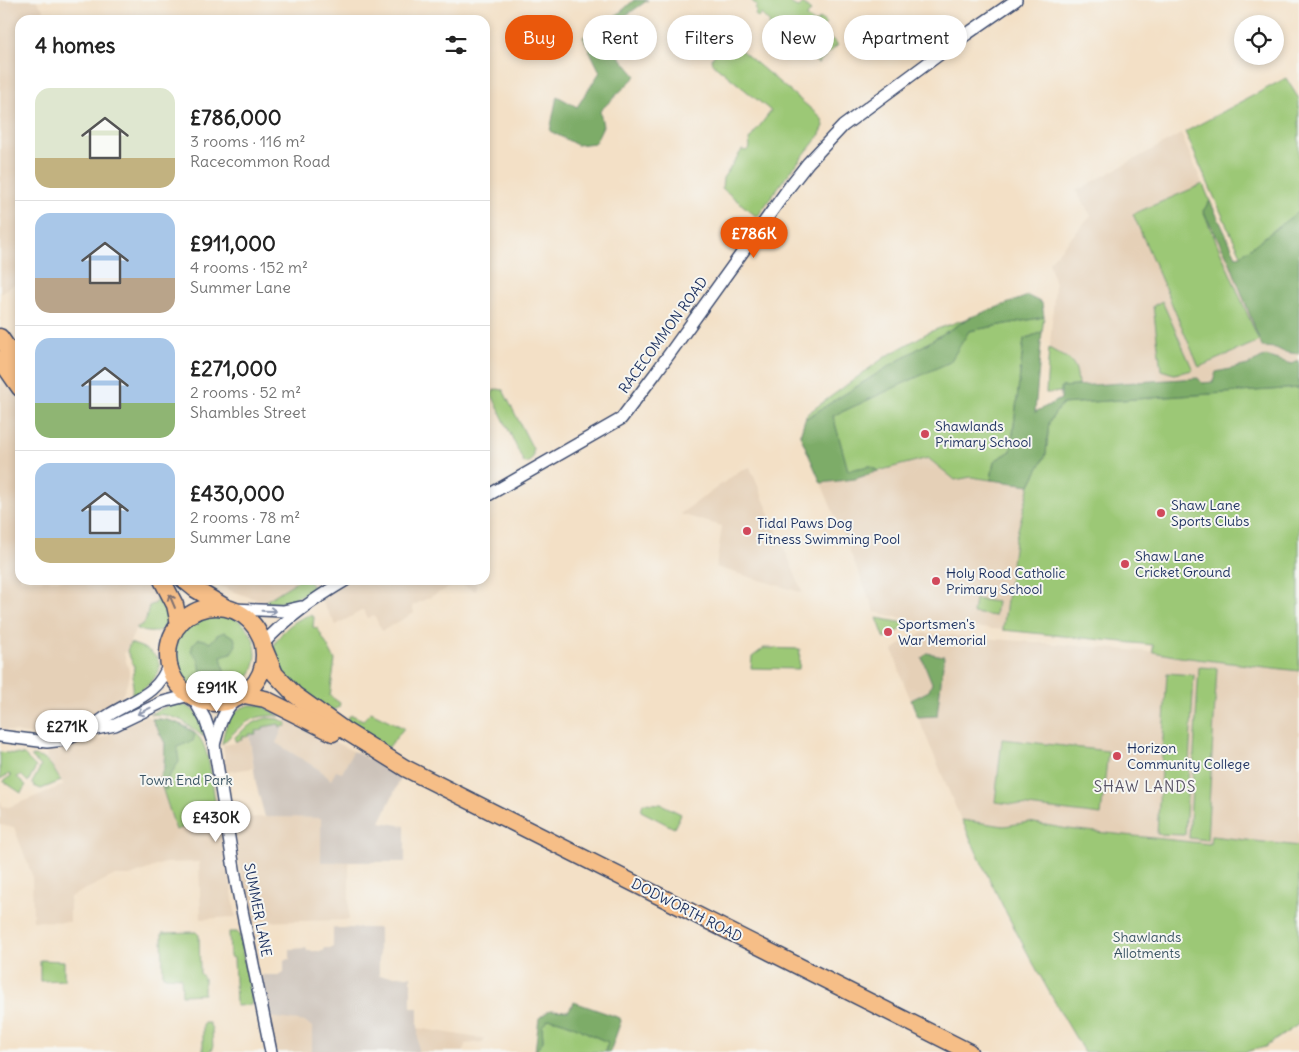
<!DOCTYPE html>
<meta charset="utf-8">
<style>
:root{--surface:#fff;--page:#f6f6f6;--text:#222;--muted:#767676;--line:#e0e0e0;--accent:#ea580c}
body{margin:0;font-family:Delius,sans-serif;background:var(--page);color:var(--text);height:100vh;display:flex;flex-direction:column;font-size:19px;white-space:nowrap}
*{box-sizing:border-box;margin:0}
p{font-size:16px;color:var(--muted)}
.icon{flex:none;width:28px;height:28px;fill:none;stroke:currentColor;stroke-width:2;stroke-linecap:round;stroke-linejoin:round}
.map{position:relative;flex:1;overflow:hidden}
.details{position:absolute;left:15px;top:15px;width:475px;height:570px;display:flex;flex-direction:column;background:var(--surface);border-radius:15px;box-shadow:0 2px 8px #0003}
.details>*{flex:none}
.banner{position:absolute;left:505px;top:15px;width:475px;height:45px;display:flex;gap:10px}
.fabs{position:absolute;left:1234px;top:15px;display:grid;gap:10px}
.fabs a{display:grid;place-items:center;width:50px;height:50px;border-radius:50%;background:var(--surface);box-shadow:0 2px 8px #0003;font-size:25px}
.price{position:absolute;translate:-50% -42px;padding:0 11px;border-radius:18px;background:#fff;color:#222;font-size:16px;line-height:32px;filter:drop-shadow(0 1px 2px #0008)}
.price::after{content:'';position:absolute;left:50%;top:30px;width:15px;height:11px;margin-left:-8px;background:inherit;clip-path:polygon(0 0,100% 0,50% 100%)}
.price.active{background:var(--accent);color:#fff}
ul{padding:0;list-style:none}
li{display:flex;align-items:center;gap:15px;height:125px;padding:0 20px}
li+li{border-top:1px solid var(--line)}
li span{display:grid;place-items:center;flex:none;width:140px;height:100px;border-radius:15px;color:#555}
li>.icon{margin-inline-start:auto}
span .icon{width:60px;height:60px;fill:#fffc;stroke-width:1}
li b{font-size:21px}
h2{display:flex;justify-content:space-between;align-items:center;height:60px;padding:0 20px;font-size:21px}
.tag{padding:0 18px;border-radius:22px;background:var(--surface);box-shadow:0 2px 8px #0003;font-size:18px;line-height:45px}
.tag.active{background:var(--accent);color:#fff}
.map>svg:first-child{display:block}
</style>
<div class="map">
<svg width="1299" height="1052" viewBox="0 0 1299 1052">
<rect width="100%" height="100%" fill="#f6f6f2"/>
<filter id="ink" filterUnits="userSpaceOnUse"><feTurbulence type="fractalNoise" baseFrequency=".02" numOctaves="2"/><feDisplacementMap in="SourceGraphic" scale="10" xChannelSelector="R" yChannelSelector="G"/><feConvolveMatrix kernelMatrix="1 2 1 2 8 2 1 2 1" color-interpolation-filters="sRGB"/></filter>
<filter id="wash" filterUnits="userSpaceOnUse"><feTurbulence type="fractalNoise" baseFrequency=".0096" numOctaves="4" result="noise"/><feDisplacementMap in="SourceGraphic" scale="20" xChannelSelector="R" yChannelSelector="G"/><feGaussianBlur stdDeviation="1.12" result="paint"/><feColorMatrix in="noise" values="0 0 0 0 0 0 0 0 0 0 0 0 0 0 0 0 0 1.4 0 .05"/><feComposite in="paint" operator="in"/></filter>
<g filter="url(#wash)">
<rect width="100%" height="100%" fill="#f3e0c6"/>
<g fill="#e5d0b7">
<path d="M0,0h36l15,20h-31v261l-20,12z"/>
<path d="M1181,134l29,67 -7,10 26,49 33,86 14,2 8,4 14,1 1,8 -7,3 -27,-8 -17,9 -32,7 -3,10 -11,1 -4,-5 -120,8 -16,1 -1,5 -15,1 9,-108 -6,-23 42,-46 -15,-25z"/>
<path d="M1044,317l-2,15 -18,7 -13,112 -17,10 -3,19 39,5 -15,56 -12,89 -84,-8 -44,-10 -54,-129 34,-4z"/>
<path d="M0,370l20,29v181h135l5,7 -5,16 -8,8 -1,9 -3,4 -6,3 -13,27 5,17v7l-8,21 -6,7 -23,12 -35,15 -12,2h-13l-32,-6z"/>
<path d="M750,467l53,126 -87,-26 6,-41 -42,-12 61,-44z"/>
<path d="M209,580h90l-35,22 -30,-10z"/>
<path d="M308,580h168v11l-18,-8 -46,23 2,7 -32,18 -8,-16 -6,3 -5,-8 -27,15z"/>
<path d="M923,633l230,19 27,5 118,14 1,-2v177l-88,-10 -1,8 -142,-15 -39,-7 -25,4 -43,-6 -59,-141 -9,-29 15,-12z"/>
<path d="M146,716l6,3 13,24 -1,25 -5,10 17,52 41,-14 3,1 16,100 -35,2 -2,-57 -35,1 -34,13h-17l-43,21v25l-37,-1 -1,-46 -18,-48 -14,-2v-25l2,6 7,1 55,-22 -17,-25 -1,-10 23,-3 24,-5z"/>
<path d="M288,719l65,32 -11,22 -11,7 -11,-10 -44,-27z"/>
<path d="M249,736l4,32 -27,4 -3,-27 12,-2v-2l6,-1v-3z"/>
<path d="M265,817l56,1v44h28v58l-99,2 -9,-47 -8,-57z"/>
<path d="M272,1016l34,6 6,5v25h-37l-6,-35z"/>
<path d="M418,1028l66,11v3l-19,2 -1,8h-46z"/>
</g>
<g fill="#ccc2b9">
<path d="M280,724v3l4,-1 -8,17 44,27 11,10 5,-9 6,2 11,-22 49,25 -22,46 25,4v36h-84v-44l-56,-1 -9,-33 -7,-50h6v-3l8,-4z"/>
<path d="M333,928h46v48h32v32h7v44h-106v-25l-6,-5 -37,-5 -7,-42h19l3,-3v-12l6,-1v-10l16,-1 1,3h17v-3h9z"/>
</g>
<g fill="#9cc876" stroke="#5c7c6a">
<path d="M751,0h40l-1,3 9,5 4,-4 8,7 -5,6 10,6 4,-5 6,5 -4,6 16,16 -20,18 -7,-5 -3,3 -7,-5 3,-4 -9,-9 -4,4 -6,-7 2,-3 -9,-9 -4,4 -6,-6 2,-3 -9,-9 -3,4 -3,-4 2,-3 -2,-2 2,-3z"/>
<path d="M730,41l80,67 12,11 2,7 -5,10 -37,46 -25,35 -35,-29 1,-10 19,-28 4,1 4,-4 -1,-7 22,-29 -59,-48 -1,-4 13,-17z"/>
<path d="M1286,78l13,21v117l-45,65 -26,-53 -43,-96z"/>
<path d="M1203,184l7,17 -7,10 56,130 -60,26 -66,-153z"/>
<path d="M1162,301l31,69 -19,4 -13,-4 -8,-64z"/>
<path d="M971,317l-80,48 -86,54 2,-5 78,-57 44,-25z"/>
<path d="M1044,317l-2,15 -18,7 -13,112 -17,10 -3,19 -20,-3 -16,3 -27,-22 -50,13 -8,-5 -22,5 -15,-55 116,-54 20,-31z"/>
<path d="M1049,348c22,13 28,11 29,38l-16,1 -1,5 -15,1z"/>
<path d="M1299,388v283l-119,-14 -27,-5v-7l-150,-15 12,-89 15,-56 16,-31 3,-32 12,-18z"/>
<path d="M497,389l6,1 30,59v8l-4,5 -5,1 -32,-68 2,-5z"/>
<path d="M299,580h9l6,9c-17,8 -31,17 -50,13z"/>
<path d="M160,587c3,7 7,15 9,23 3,13 -8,24 -21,22 -4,0 -8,-2 -12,-4l7,-4 3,-4 3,-14 7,-3 1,-5 -2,-8z"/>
<path d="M975,599l22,3 -2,14 -22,-3z"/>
<circle cx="215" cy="654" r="41"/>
<path d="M310,615l4,2 -1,10 5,2 17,31 -5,36 10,7 -1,4 -10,5c-21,-15 -73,-40 -52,-72 8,-12 19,-21 33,-25z"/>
<path d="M877,618l33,6 -25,15z"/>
<path d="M130,643c8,3 16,5 22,10 20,16 -6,35 -19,43l-1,-3 2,-27 -7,-15z"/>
<path d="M764,648l36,1 -1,20 -48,-1 1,-11z"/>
<path d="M1199,667l18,1 -10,172 -18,-2z"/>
<path d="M1167,673l27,2 -9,160 -28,-1z"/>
<path d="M172,704c24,0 28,12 32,33l-23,-17 -16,-5 -15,-1z"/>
<path d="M250,705h11l19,11c-30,-2 -37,8 -58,28 2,-18 9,-35 28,-39z"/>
<path d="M371,712l33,16 -16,20 -41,-26 1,-5 4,-2 11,5z"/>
<path d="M267,718l12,1 8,4 -1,3 -6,1 -1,-3 -16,3v3l-7,1v3h-7v2l-8,1 1,3 -7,1v-4c10,-9 19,-16 32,-19z"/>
<path d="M152,719c17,-1 39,6 49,21 10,16 13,57 16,76l-41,14 -17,-52 5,-10 1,-25z"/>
<path d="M1002,739l106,12 -7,64 -106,-13z"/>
<path d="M0,752l24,3 12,12 -8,15 -7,-7 -4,2 9,8 -5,8 -18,-12 8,-5 -2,-2 -9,5z"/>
<path d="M32,756c18,2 19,10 29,25l-20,8 -7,-3 -2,-3 9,-17 -9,-8z"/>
<path d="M643,803l18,1 20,10 -7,14 -33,-17z"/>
<path d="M962,820l42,6 25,-4 39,7 142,15 1,-8 88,10v178l-34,23 -20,5h-161c-45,-76 -87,-152 -122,-232z"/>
<path d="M196,932l3,3 1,38 4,5v16l-22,1 -1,-18 -18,-1 -1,-43z"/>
<path d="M229,932h8l2,2 13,68 -1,3 -15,1 -2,-48 -4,-1z"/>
<path d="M40,960l24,1v19l-24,1z"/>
<path d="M549,1019c21,2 39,16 59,23l-3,10h-70l8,-11 -1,-15z"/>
<path d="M203,1023h6l3,6 1,20 -3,1v2h-7z"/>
</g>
<g fill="#7dac67" stroke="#4c6e62">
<path d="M634,0h14l-23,16 -8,12 -8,3 -5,7 32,38 -36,35 3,15 -8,17 -18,2 -27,-14 7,-35 20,11 23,-35 -17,-35 25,-14z"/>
<path d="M1210,201l26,55 5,-1 58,-44v143l-15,-2 -8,-4 -14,-1 -33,-87 -26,-49z"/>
<path d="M1028,296l14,7 2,14 -75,14 -19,31 -117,54 15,54 22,-4 8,5 -23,8 -34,4 -21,-48 5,-16 86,-54 80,-48z"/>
<path d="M1042,332l-7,80 26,-13v-12l137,-9 4,5 11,-1 3,-10 32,-7 18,-9 26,8 7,-3v27l-237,16 -13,18 -3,32 -16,31 -39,-5 3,-19 17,-10 13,-112z"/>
<path d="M224,632l10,5 2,8 -5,8 -10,3 5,24 -4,8 -12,3 -7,-8 -4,-22 -8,-10 2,-7 5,-5 7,1 5,3 7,-8z"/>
<path d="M927,653l17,3 -7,60 -19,1 -7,-17 18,-9 3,-8 -10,-25z"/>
<path d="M152,719c17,-1 30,5 43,15l-2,7 -16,6 2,15 -11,16 -1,11h-4l-4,-11 5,-10 1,-25z"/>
<path d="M574,1002l46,16 1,3 -11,31h-5l3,-10c-20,-7 -38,-21 -59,-23l-7,7 1,15 -8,11 4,-34 11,-8 18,1z"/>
</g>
</g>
<g filter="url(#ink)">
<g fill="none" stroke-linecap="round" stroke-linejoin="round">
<g stroke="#3b4a6e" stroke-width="14">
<g id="minor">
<path d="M485,497l136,-78 34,-45 135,-188 18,-23 35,-37 124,-92 49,-34"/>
<path d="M233,609l50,2 18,-4"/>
<path d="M263,644c24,-27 53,-46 83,-64"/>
<path d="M192,696l13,23 9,26 22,136 35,171"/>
<path d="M90,729c6,-5 12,-10 19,-14 25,-16 50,-20 60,-52"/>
<path d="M0,736l47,6 17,-2 22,-9 29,-6 48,-23 27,-7"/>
<path d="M214,745c5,-18 8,-33 22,-46"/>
</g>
</g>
<g stroke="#3b4a6e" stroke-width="19">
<g id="highway">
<path d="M0,337l20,29"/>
<path d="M0,359l20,29"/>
<path d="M162,580l13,25 4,19"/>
<path d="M184,580l11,9 30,18"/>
<circle cx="216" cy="655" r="48"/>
<path d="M264,648l11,26 20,21 49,35 61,38 564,284"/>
<path d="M244,695l21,4 68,34"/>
</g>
</g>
<use href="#minor" stroke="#fff" stroke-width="11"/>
<use href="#highway" stroke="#f6be87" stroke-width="16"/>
</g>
<defs><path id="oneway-shaft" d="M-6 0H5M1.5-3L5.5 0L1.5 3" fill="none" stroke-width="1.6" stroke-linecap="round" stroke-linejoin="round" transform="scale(1.25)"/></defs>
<use stroke="#7e6f70" href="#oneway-shaft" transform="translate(172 601) rotate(-113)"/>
<g stroke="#8d97ae">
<use href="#oneway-shaft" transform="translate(269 611) rotate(1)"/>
<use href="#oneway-shaft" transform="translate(144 711) rotate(154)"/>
</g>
</g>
<g fill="#d1495b" stroke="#f6f6f2" stroke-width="2">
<circle cx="925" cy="434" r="5"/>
<circle cx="1161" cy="513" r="5"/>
<circle cx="747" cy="531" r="5"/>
<circle cx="1125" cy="564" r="5"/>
<circle cx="936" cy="581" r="5"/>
<circle cx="888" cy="632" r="5"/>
<circle cx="1117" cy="756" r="5"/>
</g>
<g text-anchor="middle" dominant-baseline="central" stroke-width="4" stroke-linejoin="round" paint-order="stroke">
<g font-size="14" fill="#1b2f5e" stroke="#f6f6f2">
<text transform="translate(663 335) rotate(-54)">RACECOMMON ROAD</text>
<text transform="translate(258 910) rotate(79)">SUMMER LANE</text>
<text transform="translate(687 910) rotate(27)">DODWORTH ROAD</text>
</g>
<g font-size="14" fill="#1b2f5e" stroke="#f6f6f2" text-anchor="start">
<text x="935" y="426">Shawlands<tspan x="935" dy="16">Primary School</tspan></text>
<text x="1171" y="505">Shaw Lane<tspan x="1171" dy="16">Sports Clubs</tspan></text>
<text x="757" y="523">Tidal Paws Dog<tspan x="757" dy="16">Fitness Swimming Pool</tspan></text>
<text x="1135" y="556">Shaw Lane<tspan x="1135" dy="16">Cricket Ground</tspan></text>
<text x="946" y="573">Holy Rood Catholic<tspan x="946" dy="16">Primary School</tspan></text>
<text x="898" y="624">Sportsmen's<tspan x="898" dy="16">War Memorial</tspan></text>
<text x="1127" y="748">Horizon<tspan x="1127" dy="16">Community College</tspan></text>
</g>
<g font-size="14" fill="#3b5564" stroke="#f6f6f2">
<text x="186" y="780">Town End Park</text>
<text x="1147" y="937">Shawlands<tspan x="1147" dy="16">Allotments</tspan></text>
</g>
<g font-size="15" letter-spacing="1" fill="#595467" stroke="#f6f6f2">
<text x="1145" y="786">SHAW LANDS</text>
</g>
</g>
</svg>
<div class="fabs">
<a><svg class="icon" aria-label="locate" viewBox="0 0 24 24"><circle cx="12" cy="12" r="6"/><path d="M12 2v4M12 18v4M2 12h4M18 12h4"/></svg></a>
</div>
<b class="price active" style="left:754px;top:259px">£786K</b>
<b class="price" style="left:217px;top:713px">£911K</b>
<b class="price" style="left:67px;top:752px">£271K</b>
<b class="price" style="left:216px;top:843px">£430K</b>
<div class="banner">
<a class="tag active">Buy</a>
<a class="tag">Rent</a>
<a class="tag">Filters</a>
<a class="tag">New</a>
<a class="tag">Apartment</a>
</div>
<section class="details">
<h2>4 homes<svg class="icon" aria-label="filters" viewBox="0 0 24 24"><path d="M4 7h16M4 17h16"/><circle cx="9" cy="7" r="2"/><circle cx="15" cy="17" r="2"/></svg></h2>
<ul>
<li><span style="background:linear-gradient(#dfe7d0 70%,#c2b280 0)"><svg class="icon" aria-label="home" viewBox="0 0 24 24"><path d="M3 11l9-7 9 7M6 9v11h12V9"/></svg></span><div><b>£786,000</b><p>3 rooms · 116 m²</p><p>Racecommon Road</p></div></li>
<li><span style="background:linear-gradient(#a9c7e8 65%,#b9a48a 0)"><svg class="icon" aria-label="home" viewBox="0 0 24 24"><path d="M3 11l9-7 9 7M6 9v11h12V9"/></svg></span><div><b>£911,000</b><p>4 rooms · 152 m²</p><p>Summer Lane</p></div></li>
<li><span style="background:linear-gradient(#a9c7e8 65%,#8fb573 0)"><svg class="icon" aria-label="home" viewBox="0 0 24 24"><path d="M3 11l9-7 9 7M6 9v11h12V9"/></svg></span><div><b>£271,000</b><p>2 rooms · 52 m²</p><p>Shambles Street</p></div></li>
<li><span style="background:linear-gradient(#a9c7e8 75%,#c2b280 0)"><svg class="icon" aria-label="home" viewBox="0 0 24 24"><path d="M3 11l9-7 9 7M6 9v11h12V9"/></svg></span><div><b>£430,000</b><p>2 rooms · 78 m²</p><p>Summer Lane</p></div></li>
</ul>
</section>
</div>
